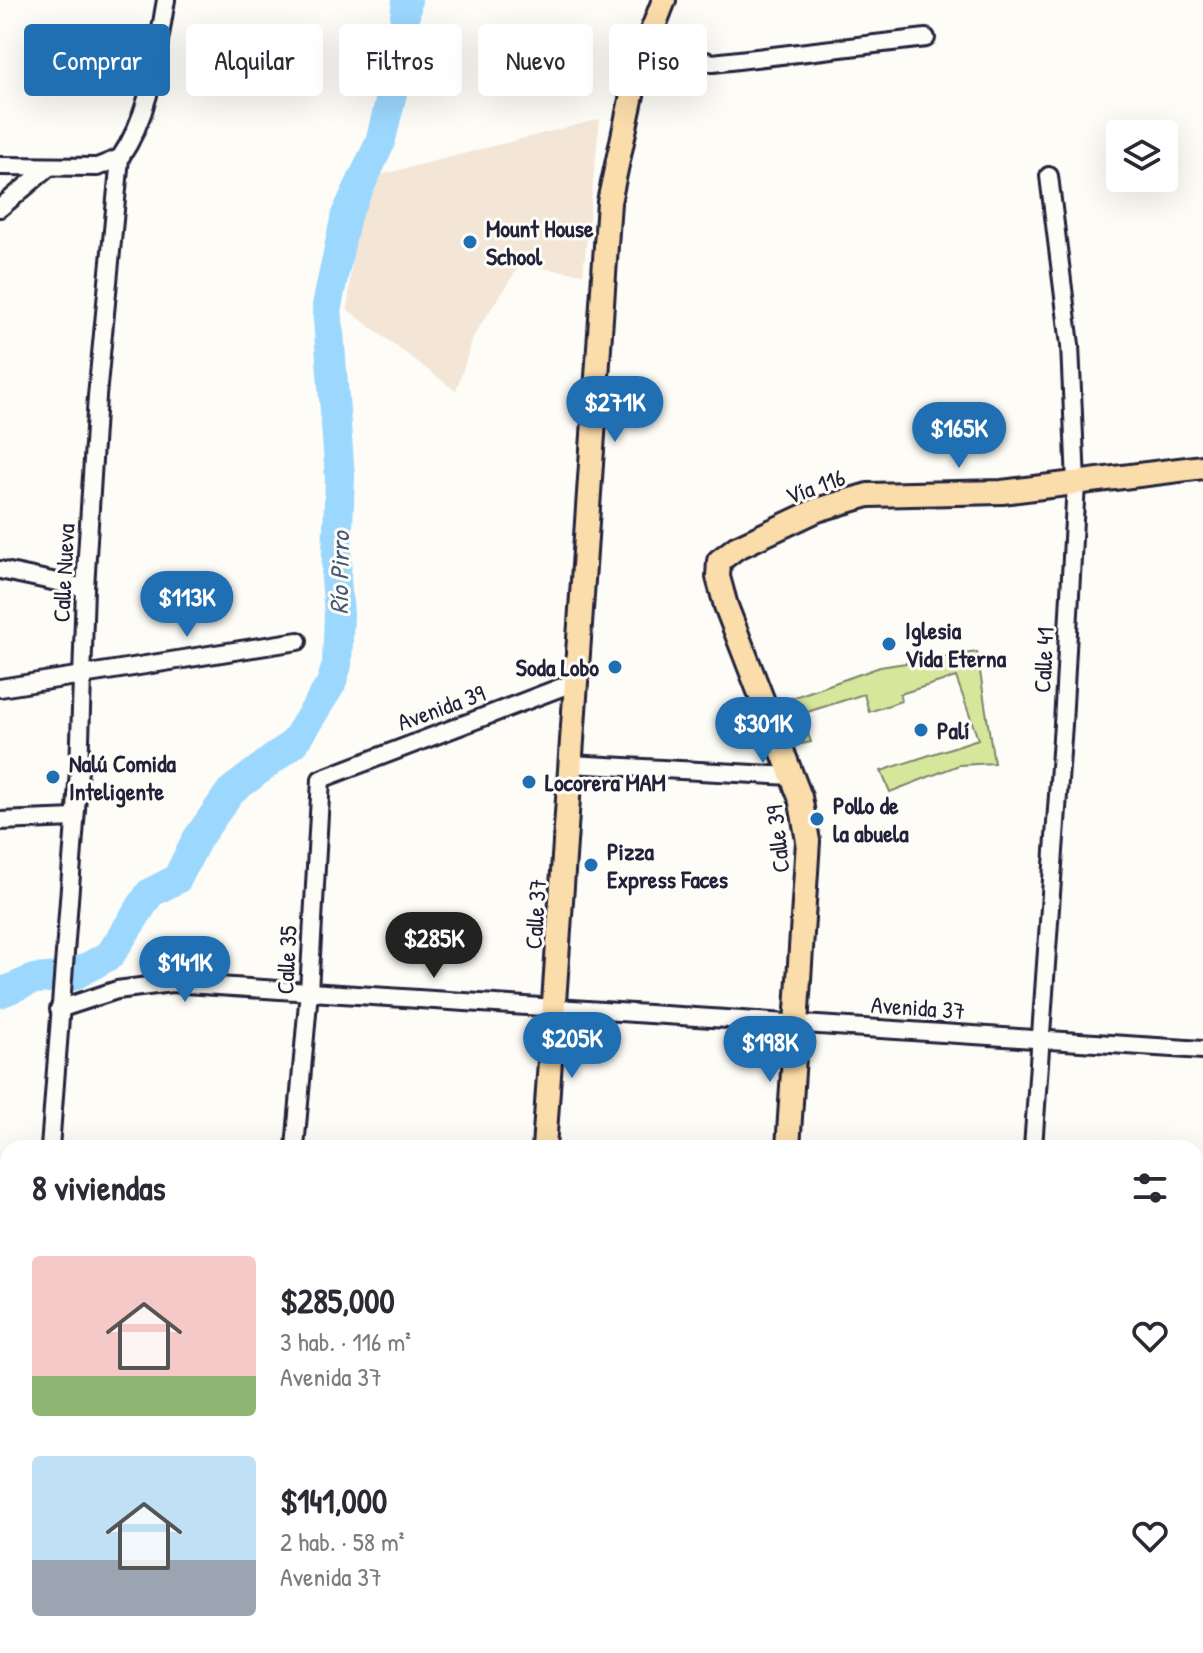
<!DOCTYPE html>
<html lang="es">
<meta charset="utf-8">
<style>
:root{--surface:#fff;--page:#f7f7f7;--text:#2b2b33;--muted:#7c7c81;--accent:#1f6fb2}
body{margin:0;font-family:"Patrick Hand",sans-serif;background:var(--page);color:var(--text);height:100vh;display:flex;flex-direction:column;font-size:30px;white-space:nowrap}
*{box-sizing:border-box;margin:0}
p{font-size:26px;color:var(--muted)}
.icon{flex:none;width:44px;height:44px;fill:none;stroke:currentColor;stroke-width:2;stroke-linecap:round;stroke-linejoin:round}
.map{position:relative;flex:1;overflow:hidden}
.drawer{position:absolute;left:0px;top:1140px;width:1204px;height:514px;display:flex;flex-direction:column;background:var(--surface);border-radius:24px 24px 0 0;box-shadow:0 8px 32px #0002}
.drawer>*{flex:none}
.banner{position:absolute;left:24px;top:24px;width:800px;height:72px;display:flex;gap:16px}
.controls{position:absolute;left:1106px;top:120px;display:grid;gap:16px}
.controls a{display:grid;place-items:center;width:72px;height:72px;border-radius:8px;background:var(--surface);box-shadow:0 8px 32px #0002;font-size:40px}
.price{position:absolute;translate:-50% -68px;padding:0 18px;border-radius:28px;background:var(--accent);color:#fff;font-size:26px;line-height:52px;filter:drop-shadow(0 2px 4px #0008)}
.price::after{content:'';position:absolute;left:50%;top:48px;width:24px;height:18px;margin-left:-12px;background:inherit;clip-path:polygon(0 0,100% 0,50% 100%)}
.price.current{background:#222;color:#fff}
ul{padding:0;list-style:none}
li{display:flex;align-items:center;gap:24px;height:200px;padding:0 32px}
li span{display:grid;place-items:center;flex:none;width:224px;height:160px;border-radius:8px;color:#555}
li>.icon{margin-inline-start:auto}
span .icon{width:96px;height:96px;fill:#fffc;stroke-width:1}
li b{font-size:34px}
h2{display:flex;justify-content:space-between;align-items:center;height:96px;padding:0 32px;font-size:34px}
.tag{padding:0 28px;border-radius:8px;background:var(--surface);box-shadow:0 8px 32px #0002;font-size:28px;line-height:72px}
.tag.current{background:var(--accent);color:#fff}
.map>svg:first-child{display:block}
</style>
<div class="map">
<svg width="1203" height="1653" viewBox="0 0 1203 1653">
<rect width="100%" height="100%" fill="#fdfcf7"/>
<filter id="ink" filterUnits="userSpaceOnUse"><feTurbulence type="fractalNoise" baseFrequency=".0125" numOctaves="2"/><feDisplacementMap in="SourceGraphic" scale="16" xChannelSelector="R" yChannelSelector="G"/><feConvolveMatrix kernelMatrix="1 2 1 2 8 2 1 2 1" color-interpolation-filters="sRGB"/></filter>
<g filter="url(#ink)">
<path fill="#f3e6d7" d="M600,119l-17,155 -63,-9 -46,70 -18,56 -108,-81 6,-90 22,-44z"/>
<path fill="#d6e79b" stroke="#7c846b" stroke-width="2" d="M977,652l17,111 -35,2 -69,27 -9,-21 97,-32 -22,-62 -56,17 1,7 -32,11 -5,-18 -63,20 10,28 -10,2 -12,-45 91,-32z"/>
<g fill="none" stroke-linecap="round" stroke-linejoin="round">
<path stroke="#9cd7fd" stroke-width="30" d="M0,993l34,-14 38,-3 38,-21 40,-62 27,-14 20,-40 33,-47 64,-49 37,-59 6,-19 2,-51 -3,-35 4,-102 -13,-171 19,-91 34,-72 19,-79 8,-64"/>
<g stroke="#22223b" stroke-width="22">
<g id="minor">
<path d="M645,45l68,18 213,-25"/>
<path d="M0,166l97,1 23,-9"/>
<path d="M0,208l49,-41"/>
<path d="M0,570l85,18"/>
<path d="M0,688l298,-47"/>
<path d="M570,764l222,12"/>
<path d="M0,821l75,-3"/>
<path d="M59,1009l58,-19 54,-7 1032,67"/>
<path d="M50,1148l29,-378 6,-182 12,-192 23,-238c32,-47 36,-103 46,-158"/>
<path d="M295,1148l14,-157 12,-212 254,-97"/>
<path d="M1033,1148l30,-424 13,-241 -6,-138 -21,-169"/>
<path d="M0,1232h8"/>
<path d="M1196,1294l7,1"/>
<path d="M1196,1542l7,1"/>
<path d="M19,1653v-7"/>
<path d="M266,1653v-7"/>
<path d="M508,1653v-7"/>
<path d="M1003,1653l1,-7"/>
</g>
</g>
<g stroke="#22223b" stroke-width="28">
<g id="major">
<path d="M544,1148l65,-946 29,-135 26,-67"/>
<path d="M788,1148l20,-307 -8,-44 -74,-191 -8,-29 1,-16 17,-13 81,-38 51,-15 134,-3 201,-25"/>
<path d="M0,1468h8"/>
<path d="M755,1653l1,-7"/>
</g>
</g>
<use href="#minor" stroke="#fdfcf7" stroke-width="16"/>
<use href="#major" stroke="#fbddab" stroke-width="22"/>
</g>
</g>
<g fill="#1f6fb2" stroke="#fdfcf7" stroke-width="3">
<circle cx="470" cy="242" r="8"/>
<circle cx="889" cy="644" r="8"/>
<circle cx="615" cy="667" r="8"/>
<circle cx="921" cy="730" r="8"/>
<circle cx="53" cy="777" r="8"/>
<circle cx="529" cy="782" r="8"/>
<circle cx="817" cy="819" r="8"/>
<circle cx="591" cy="865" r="8"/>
</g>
<g text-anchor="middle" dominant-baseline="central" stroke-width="6" stroke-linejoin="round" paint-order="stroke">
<g font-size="24" font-weight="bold" fill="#22223b" stroke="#fdfcf7" text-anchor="start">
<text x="486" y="228">Mount House<tspan x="486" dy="28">School</tspan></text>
<text x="905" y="630">Iglesia<tspan x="905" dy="28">Vida Eterna</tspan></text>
<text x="599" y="667" text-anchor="end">Soda Lobo</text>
<text x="937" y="730">Palí</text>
<text x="69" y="763">Nalú Comida<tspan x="69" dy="28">Inteligente</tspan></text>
<text x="545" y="782">Locorera MAM</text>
<text x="833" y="805">Pollo de<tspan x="833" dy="28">la abuela</tspan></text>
<text x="607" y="851">Pizza<tspan x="607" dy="28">Express Faces</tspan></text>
</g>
<g font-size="24" fill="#22223b" stroke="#fdfcf7">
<text transform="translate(815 486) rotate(-20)">Vía 116</text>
<text transform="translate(63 573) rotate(-87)">Calle Nueva</text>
<text transform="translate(1043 660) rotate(-87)">Calle 41</text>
<text transform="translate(441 707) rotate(-20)">Avenida 39</text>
<text transform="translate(777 839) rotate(-96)">Calle 39</text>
<text transform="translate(535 914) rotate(-86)">Calle 37</text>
<text transform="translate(286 960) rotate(-87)">Calle 35</text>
<text transform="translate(918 1007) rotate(4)">Avenida 37</text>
</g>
<g font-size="26" font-style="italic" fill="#475875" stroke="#fdfcf7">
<text transform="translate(339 573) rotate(-89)">Río Pirro</text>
</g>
</g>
</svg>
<div class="controls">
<a><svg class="icon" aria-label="layers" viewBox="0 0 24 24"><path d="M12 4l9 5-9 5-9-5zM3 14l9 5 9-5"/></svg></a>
</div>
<b class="price" style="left:615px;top:444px">$271K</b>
<b class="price" style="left:959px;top:470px">$165K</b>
<b class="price" style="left:187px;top:639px">$113K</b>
<b class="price" style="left:763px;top:765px">$301K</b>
<b class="price current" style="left:434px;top:980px">$285K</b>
<b class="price" style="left:185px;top:1004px">$141K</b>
<b class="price" style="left:572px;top:1080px">$205K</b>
<b class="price" style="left:770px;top:1084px">$198K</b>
<div class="banner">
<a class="tag current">Comprar</a>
<a class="tag">Alquilar</a>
<a class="tag">Filtros</a>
<a class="tag">Nuevo</a>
<a class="tag">Piso</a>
</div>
<section class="drawer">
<h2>8 viviendas<svg class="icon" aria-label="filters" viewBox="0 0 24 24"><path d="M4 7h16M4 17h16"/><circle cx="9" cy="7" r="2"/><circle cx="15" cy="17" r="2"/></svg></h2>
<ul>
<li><span style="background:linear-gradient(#f6c9c9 75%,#8fb573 0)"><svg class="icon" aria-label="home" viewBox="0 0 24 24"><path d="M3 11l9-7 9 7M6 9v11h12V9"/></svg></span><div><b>$285,000</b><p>3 hab. · 116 m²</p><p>Avenida 37</p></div><svg class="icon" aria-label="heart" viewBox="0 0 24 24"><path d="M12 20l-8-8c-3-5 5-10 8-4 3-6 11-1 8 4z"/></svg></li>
<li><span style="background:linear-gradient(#bfe0f5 65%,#9aa5b1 0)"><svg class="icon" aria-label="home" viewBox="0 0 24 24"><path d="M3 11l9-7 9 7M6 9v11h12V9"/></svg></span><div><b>$141,000</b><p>2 hab. · 58 m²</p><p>Avenida 37</p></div><svg class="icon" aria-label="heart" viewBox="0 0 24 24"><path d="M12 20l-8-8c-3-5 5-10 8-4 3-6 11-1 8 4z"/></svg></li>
</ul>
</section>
</div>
